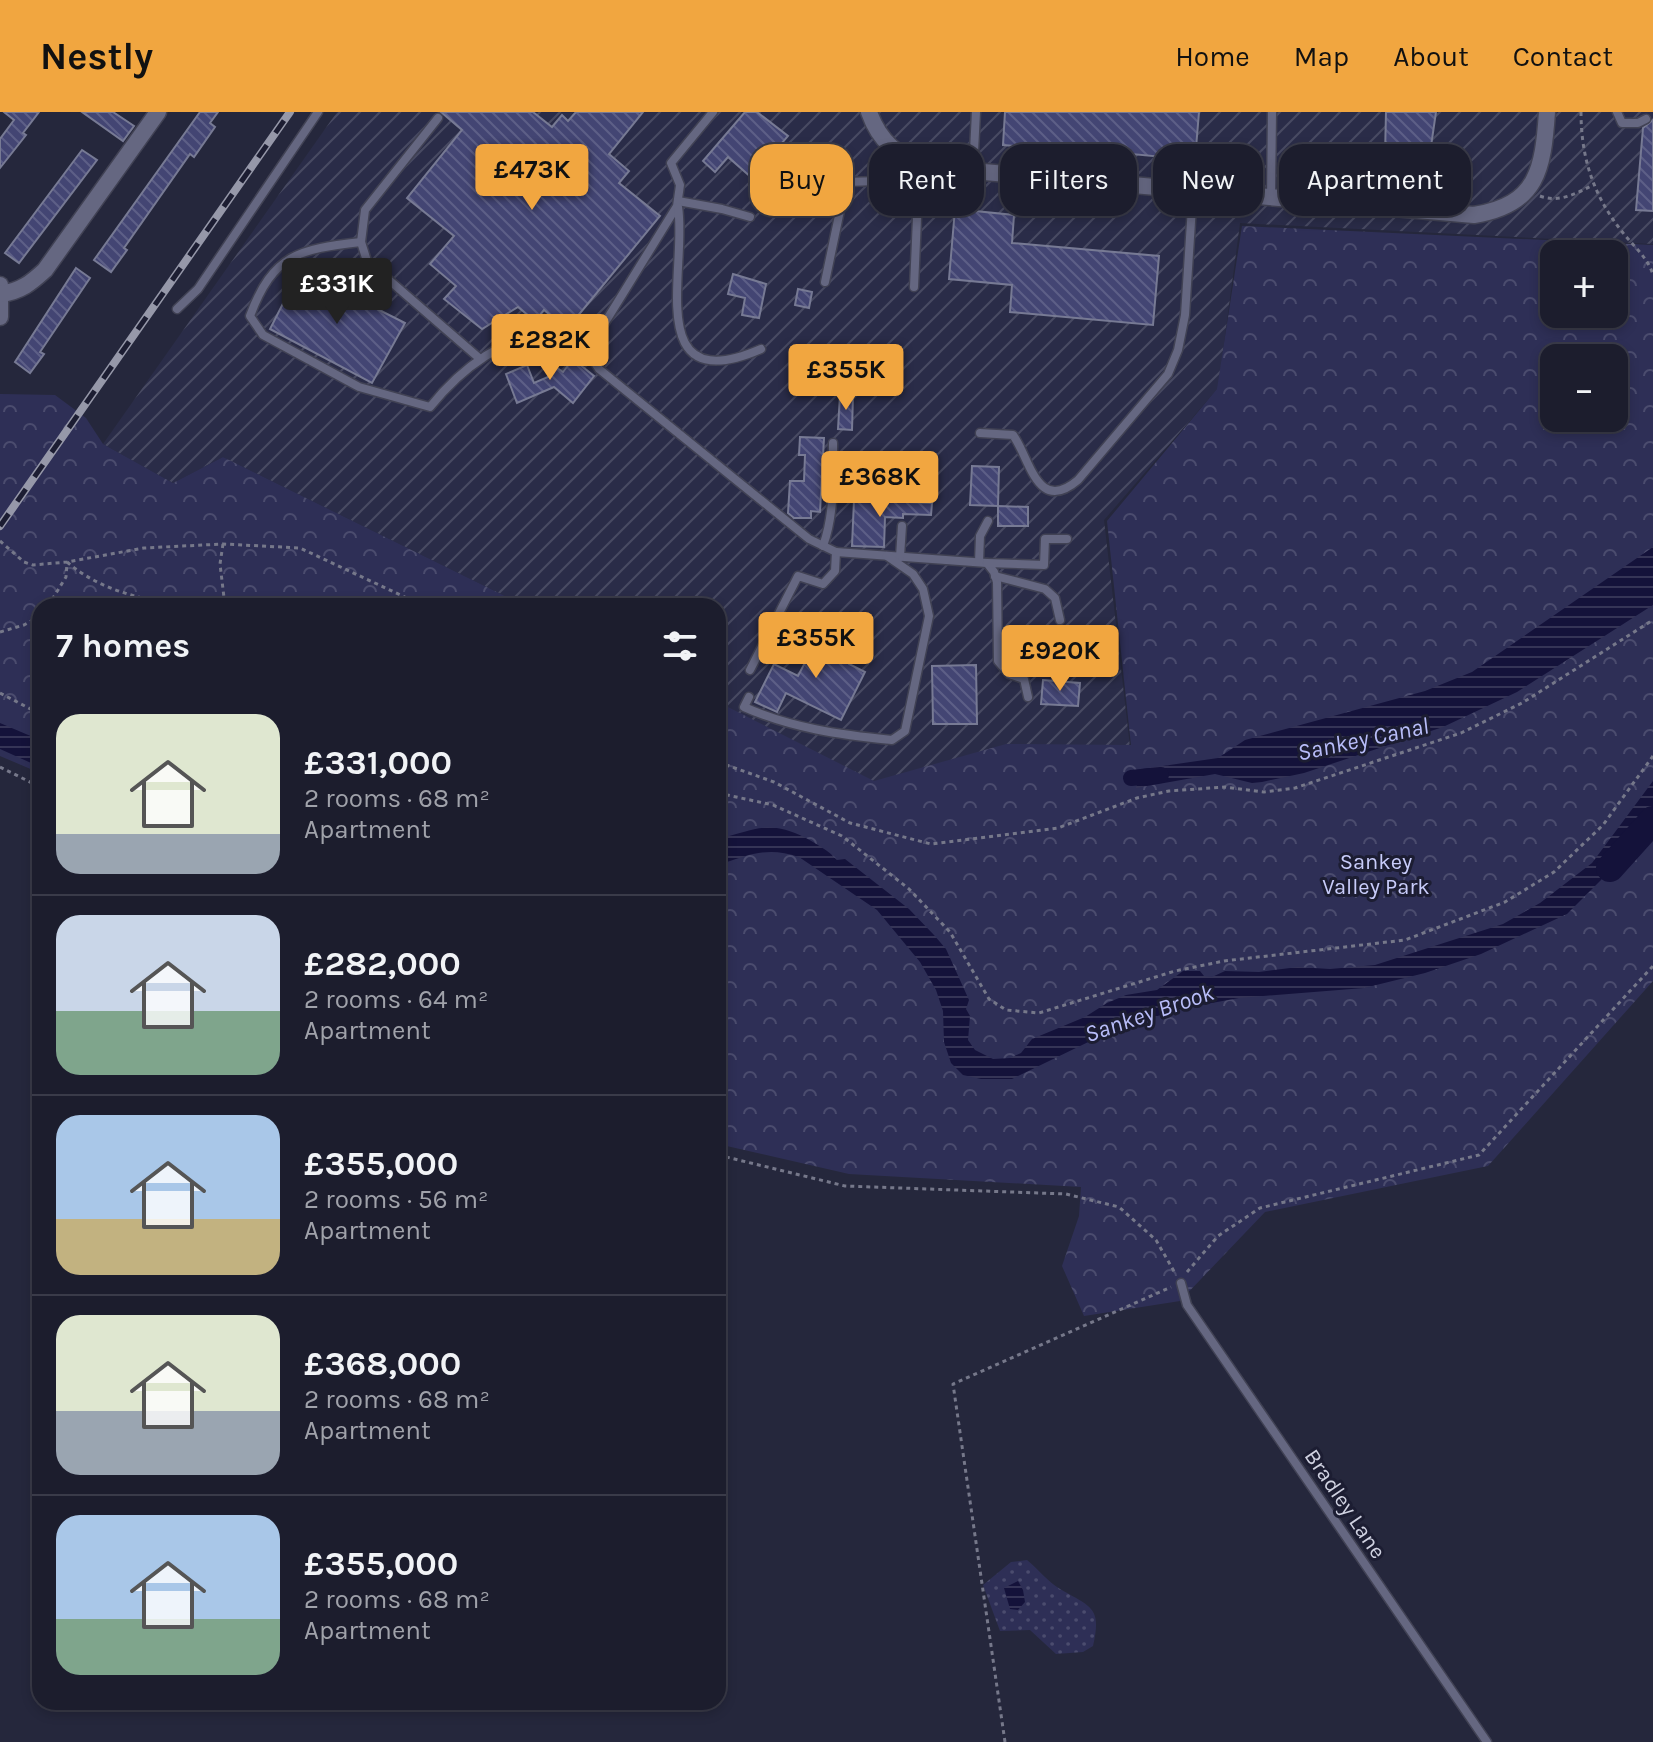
<!DOCTYPE html>
<meta charset="utf-8">
<style>
:root{--surface:#1c1d2d;--page:#252635;--text:#f1f3f6;--muted:#a0a2aa;--line:#3a3b49;--accent:#f1a640}
body{margin:0;font-family:Karla,sans-serif;background:var(--page);color:var(--text);height:100vh;display:flex;flex-direction:column;font-size:30px;white-space:nowrap}
*{box-sizing:border-box;margin:0}
p{font-size:26px;color:var(--muted)}
.icon{flex:none;width:44px;height:44px;fill:none;stroke:currentColor;stroke-width:2;stroke-linecap:round;stroke-linejoin:round}
.map{position:relative;flex:1;overflow:hidden}
.panel{position:absolute;left:32px;top:486px;width:694px;height:1112px;display:flex;flex-direction:column;background:var(--surface);border-radius:24px;box-shadow:0 4px 12px #0003,0 0 0 2px var(--line)}
.panel>*{flex:none}
.hud{position:absolute;left:750px;top:32px;width:760px;height:72px;display:flex;gap:16px}
.tools{position:absolute;left:1540px;top:128px;display:grid;gap:16px}
.tools a{display:grid;place-items:center;width:88px;height:88px;border-radius:16px;background:var(--surface);box-shadow:0 4px 12px #0003,0 0 0 2px var(--line);font-size:40px}
.price{position:absolute;translate:-50% -68px;padding:0 18px;border-radius:8px;background:var(--accent);color:#111;font-size:26px;line-height:52px;filter:drop-shadow(0 2px 4px #0008)}
.price::after{content:'';position:absolute;left:50%;top:48px;width:24px;height:18px;margin-left:-12px;background:inherit;clip-path:polygon(0 0,100% 0,50% 100%)}
.price.current{background:#222;color:#fff}
ul{padding:0;list-style:none}
li{display:flex;align-items:center;gap:24px;height:200px;padding:0 24px}
li+li{border-top:2px solid var(--line)}
li span{display:grid;place-items:center;flex:none;width:224px;height:160px;border-radius:24px;color:#555}
li>.icon{margin-inline-start:auto}
span .icon{width:96px;height:96px;fill:#fffc;stroke-width:1}
li b{font-size:34px}
h2{display:flex;justify-content:space-between;align-items:center;height:96px;padding:0 24px;font-size:34px}
.tag{padding:0 28px;border-radius:24px;background:var(--surface);box-shadow:0 4px 12px #0003,0 0 0 2px var(--line);font-size:28px;line-height:72px}
.tag.current{background:var(--accent);color:#111}
header{display:flex;align-items:center;gap:48px;box-sizing:border-box;height:112px;padding:0 40px;background:var(--accent);color:#111}
header strong{font-size:38px}
nav{display:flex;gap:44px;margin-inline-start:auto;font-size:28px}
.map>svg:first-child{display:block}
</style>
<header>
<strong>Nestly</strong>
<nav><a>Home</a><a>Map</a><a>About</a><a>Contact</a></nav>
</header>
<div class="map">
<svg width="1653" height="1630" viewBox="0 0 1653 1630">
<defs>
<pattern id="industrial-furrows" width="10" height="10" patternUnits="userSpaceOnUse" patternTransform="scale(2)"><rect width="10" height="10" fill="#2a2c48"/><path d="M-1 1l2-2M0 10L10 0M9 11l2-2" fill="none" stroke="#484a62"/></pattern>
<pattern id="grass-dots" width="8" height="8" patternUnits="userSpaceOnUse" patternTransform="scale(2)"><rect width="8" height="8" fill="#2e2f56"/><path d="M2 2h.1M6 6h.1" fill="none" stroke="#4b4c6e" stroke-width="1.8" stroke-linecap="round"/></pattern>
<pattern id="park-crowns" width="20" height="18" patternUnits="userSpaceOnUse" patternTransform="scale(2)"><rect width="20" height="18" fill="#2e2f56"/><path d="M2 6a3 3 0 1 1 6 0M12 15a3 3 0 1 1 6 0" fill="none" stroke="#4b4c6e"/></pattern>
<pattern id="water-rules" width="6" height="5" patternUnits="userSpaceOnUse" patternTransform="scale(2)"><rect width="6" height="5" fill="#14123a"/><path d="M0 2.5h6" fill="none" stroke="#353456"/></pattern>
<pattern id="building-back-hatch" width="6" height="6" patternUnits="userSpaceOnUse" patternTransform="scale(2)"><rect width="6" height="6" fill="#434573"/><path d="M-1 5l2 2M0 0l6 6M5-1l2 2" fill="none" stroke="#5d5f87"/></pattern>
</defs>
<rect width="100%" height="100%" fill="#25273c"/>
<path fill="url(#industrial-furrows)" d="M337,0h1316v132l-413,-21 -22,165 -114,132 26,227 -259,37 -153,-81v-97h-193l-302,-149 -50,26 -70,-39z"/>
<path fill="url(#grass-dots)" d="M1027,1448c11,9 21,22 33,29 31,18 42,18 33,57l-10,6 -27,2 -26,-24 -30,1 -17,-46 28,-23z"/>
<g fill="url(#park-crowns)" fill-rule="evenodd">
<path d="M1242,114l411,19v736l-165,185 -223,46 -85,89 -96,15 -22,-50 17,-50 2,-29 -232,-13 -131,-30v-442l156,79 132,-37 125,1 -24,-224 110,-132zM1554,142h60v60h-60zM1554,246h60v60h-60z"/>
<path d="M0,282l55,1 31,23 17,26 70,39 50,-26 302,149h-485v167l-40,-17z"/>
</g>
<g fill="url(#water-rules)">
<path d="M1653,435v58l-136,87 -74,35 -139,46 -42,9 -10,1 -37,-9 -79,14 6,-19 76,-11 27,-18 180,-49 47,-19z"/>
<path d="M0,611l40,17v27l-40,-18z"/>
<path d="M1653,669v37l-52,62 -34,34 -86,40 -56,19 -61,15 -125,10 -60,11 -70,23 -97,47h-31l-18,-4 -12,-12 -7,-21 -1,-31 -7,-21 -16,-28 -43,-52 -78,-53c-32,-11 -50,-2 -81,8v-26c38,-9 49,-20 88,-1 12,7 22,12 31,22l8,-1 64,50 25,26 12,14 23,51 -3,9 4,7 -2,24 7,10 18,9 17,-1 11,-5 11,-14 53,-22 22,-14 19,-8 31,-5 26,-19h17l4,5 8,1 13,-6 34,1 39,-5 32,2 45,-4 128,-41 37,-21 52,-40z"/>
<path d="M1018,1469l5,9 2,12 -7,8 -8,-1 -6,-21z"/>
</g>
<g fill="none" stroke-linecap="round" stroke-linejoin="round">
<path stroke="#14123a" stroke-width="16" d="M1131,666l30,-3"/>
<path stroke="#14123a" stroke-width="28" d="M1610,756l43,-48"/>
</g>
<g fill="url(#building-back-hatch)" stroke="#777a94" stroke-width="2">
<path d="M4,0h35l-16,21 3,2 -26,33v-29l14,-19z"/>
<path d="M82,0h31l21,14 -11,15z"/>
<path d="M200,0h18l-8,11 5,4 -21,30 -4,-3 -66,94 3,2 -16,22 -17,-12z"/>
<path d="M441,0h92l19,15 10,-12 6,6 8,-9h67l-34,42 20,17 -10,12 41,33 -93,113 -23,-19 -9,11 -17,-14 -36,22 -38,-30 12,-13 -26,-22 24,-28 -47,-38 55,-68z"/>
<path d="M745,0h12l31,24 -36,42 -24,-21 -13,15 -12,-11z"/>
<path d="M1005,0h194l-4,48 -127,-12v2l-65,-5z"/>
<path d="M1386,0h50l-7,48 -44,-4z"/>
<path d="M1653,8v91l-17,-1 7,-82z"/>
<path d="M82,38l15,10 -78,103 -14,-10z"/>
<path d="M955,97l59,6 -2,28 147,13 -6,69 -143,-13 2,-27 -63,-6z"/>
<path d="M76,156l14,10 -50,74 4,2 -14,19 -15,-11z"/>
<path d="M300,158l105,53 -33,60 -102,-54z"/>
<path d="M733,162l33,10 -7,34 -17,-3 3,-17 -17,-4z"/>
<path d="M798,177l14,3 -3,16 -14,-3z"/>
<path d="M573,247l21,17 -21,27 -19,-16 -37,16 -11,-29 21,-9 7,18 14,-6 8,-10 7,5z"/>
<path d="M840,283h13l-1,35 -14,-1z"/>
<path d="M800,325l24,1 -4,74 -9,-1v7h-17l-6,-5 2,-32h14l1,-26h-6z"/>
<path d="M972,354l27,1 -1,39 -28,-1z"/>
<path d="M854,388l78,3 -1,12 -28,-1v4l-18,-1 -1,30 -32,-1z"/>
<path d="M998,394l30,1v19h-30z"/>
<path d="M820,522l31,15 -2,15 16,8 -24,48 -55,-27 -9,19 -22,-10 19,-38 24,12z"/>
<path d="M976,553l1,59h-44l-1,-58z"/>
<path d="M1043,568l37,3 -2,23 -37,-2z"/>
</g>
<g fill="none" stroke-linecap="round" stroke-linejoin="round">
<g stroke="#414254" stroke-width="11">
<g id="lane">
<path d="M713,0l-42,51 9,22 -3,21 -76,123 -12,25 10,15 210,170 27,13 -1,19 -12,13 -25,-8 -48,94"/>
<path d="M1617,0l5,11h16l8,-4"/>
<path d="M438,6l-73,92 -4,32 6,19 112,97"/>
<path d="M911,50l-4,29 10,27 -3,69"/>
<path d="M973,59l3,-59"/>
<path d="M1271,86l1,-86"/>
<path d="M678,89l44,8 28,8"/>
<path d="M678,95c10,59 -37,194 83,142"/>
<path d="M361,130c-62,7 -88,12 -111,74l13,19 96,52 71,20c29,-36 76,-76 126,-70 11,1 24,12 33,17"/>
<path d="M825,170l21,-100 33,-1 32,-19"/>
<path d="M177,197l21,-20 120,-177"/>
<path d="M980,321l33,2c17,23 24,80 65,45l90,-106 10,-24 7,-35 8,-124"/>
<path d="M823,434c12,-33 10,-69 10,-103"/>
<path d="M836,440l151,11 7,9 3,10 1,79 11,13 15,5 4,18"/>
<path d="M900,445l2,-31"/>
<path d="M979,450l1,-26 8,-15"/>
<path d="M987,451l57,2 1,-26h22"/>
<path d="M995,464l50,13 10,9 5,22"/>
<path d="M749,585l-5,10c47,21 97,28 148,33l13,-9 24,-115 -6,-27 -10,-15 -26,-18"/>
<path d="M1181,1171l6,22 300,437"/>
</g>
</g>
<g stroke="#414254" stroke-width="19">
<g id="street">
<path d="M869,0c10,29 29,45 58,55l547,48c64,-10 69,-46 73,-103"/>
<path d="M0,173v32"/>
<path d="M1,182c20,-3 30,-11 44,-24l113,-158"/>
</g>
</g>
<g stroke="#76788a" stroke-width="3" stroke-dasharray="4 4" stroke-linecap="butt">
<path d="M1581,0c0,45 12,82 39,117 11,15 28,28 33,46"/>
<path d="M1540,84c19,7 35,-2 53,-11"/>
<path d="M0,429l24,21 9,3 34,-3 77,-14 79,-4 77,4 124,58"/>
<path d="M223,432l-3,20 5,42"/>
<path d="M67,450c33,28 67,34 107,44"/>
<path d="M48,494l18,-29 1,-14"/>
<path d="M0,520l24,-7 16,-9"/>
<path d="M0,581l40,21"/>
<path d="M718,650l56,20 76,41 81,21 127,-16 79,-30 32,-7 56,-4 39,5 31,-4 166,-55 61,-30 131,-83"/>
<path d="M0,655l40,20"/>
<path d="M718,681l55,12 69,31 67,53 41,43 39,67 17,11 33,3 136,-42 49,-10 181,-21 100,-38 49,-30 49,-47 50,-69"/>
<path d="M718,1043l127,31 221,8 53,13 37,33 19,33"/>
<path d="M1187,1160l31,-36 42,-28 219,-53 174,-189"/>
<path d="M1005,1630l-52,-358 218,-97"/>
</g>
<use href="#lane" stroke="#656781" stroke-width="8"/>
<use href="#street" stroke="#656781" stroke-width="16"/>
<g stroke="#9698a9" stroke-width="8">
<path id="rail" d="M0,414l290,-414"/>
</g>
<use href="#rail" stroke="#1c1d32" stroke-width="5" stroke-dasharray="15" stroke-linecap="butt"/>
</g>
<g text-anchor="middle" dominant-baseline="central" stroke-width="6" stroke-linejoin="round" paint-order="stroke">
<g font-size="22" fill="#c8ccfa" stroke="#1c1d32">
<text x="1376" y="750">Sankey<tspan x="1376" dy="25">Valley Park</tspan></text>
</g>
<g font-size="22" fill="#d0d2e1" stroke="#1c1d32">
<text transform="translate(1345 1392) rotate(56)">Bradley Lane</text>
</g>
<g font-size="24" font-style="italic" fill="#b8bdf9" stroke="#1c1d32">
<text transform="translate(1363 627) rotate(-12)">Sankey Canal</text>
<text transform="translate(1149 901) rotate(-19)">Sankey Brook</text>
</g>
</g>
</svg>
<div class="tools">
<a>+</a>
<a>−</a>
</div>
<b class="price" style="left:532px;top:100px">£473K</b>
<b class="price current" style="left:337px;top:214px">£331K</b>
<b class="price" style="left:550px;top:270px">£282K</b>
<b class="price" style="left:846px;top:300px">£355K</b>
<b class="price" style="left:880px;top:407px">£368K</b>
<b class="price" style="left:816px;top:568px">£355K</b>
<b class="price" style="left:1060px;top:581px">£920K</b>
<div class="hud">
<a class="tag current">Buy</a>
<a class="tag">Rent</a>
<a class="tag">Filters</a>
<a class="tag">New</a>
<a class="tag">Apartment</a>
</div>
<section class="panel">
<h2>7 homes<svg class="icon" aria-label="filters" viewBox="0 0 24 24"><path d="M4 7h16M4 17h16"/><circle cx="9" cy="7" r="2"/><circle cx="15" cy="17" r="2"/></svg></h2>
<ul>
<li><span style="background:linear-gradient(#dfe7d0 75%,#9aa5b1 0)"><svg class="icon" aria-label="home" viewBox="0 0 24 24"><path d="M3 11l9-7 9 7M6 9v11h12V9"/></svg></span><div><b>£331,000</b><p>2 rooms · 68 m²</p><p>Apartment</p></div></li>
<li><span style="background:linear-gradient(#c9d6e8 60%,#7fa58c 0)"><svg class="icon" aria-label="home" viewBox="0 0 24 24"><path d="M3 11l9-7 9 7M6 9v11h12V9"/></svg></span><div><b>£282,000</b><p>2 rooms · 64 m²</p><p>Apartment</p></div></li>
<li><span style="background:linear-gradient(#a9c7e8 65%,#c2b280 0)"><svg class="icon" aria-label="home" viewBox="0 0 24 24"><path d="M3 11l9-7 9 7M6 9v11h12V9"/></svg></span><div><b>£355,000</b><p>2 rooms · 56 m²</p><p>Apartment</p></div></li>
<li><span style="background:linear-gradient(#dfe7d0 60%,#9aa5b1 0)"><svg class="icon" aria-label="home" viewBox="0 0 24 24"><path d="M3 11l9-7 9 7M6 9v11h12V9"/></svg></span><div><b>£368,000</b><p>2 rooms · 68 m²</p><p>Apartment</p></div></li>
<li><span style="background:linear-gradient(#a9c7e8 65%,#7fa58c 0)"><svg class="icon" aria-label="home" viewBox="0 0 24 24"><path d="M3 11l9-7 9 7M6 9v11h12V9"/></svg></span><div><b>£355,000</b><p>2 rooms · 68 m²</p><p>Apartment</p></div></li>
</ul>
</section>
</div>
